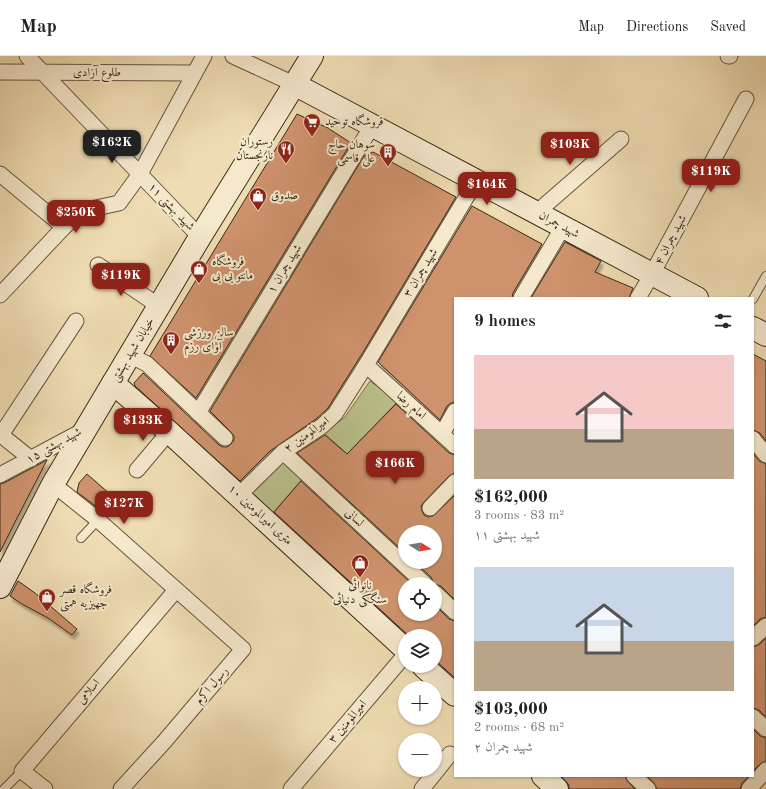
<!DOCTYPE html>
<meta charset="utf-8">
<style>
:root{--surface:#fff;--page:#f2f2f2;--text:#222;--muted:#767676;--line:#e0e0e0;--accent:#8f2418}
body{margin:0;font-family:"Old Standard TT",Amiri,serif;background:var(--page);color:var(--text);height:100vh;display:flex;flex-direction:column;font-size:15px;white-space:nowrap}
*{box-sizing:border-box;margin:0}
p{font-size:13px;color:var(--muted)}
.icon{flex:none;width:22px;height:22px;fill:none;stroke:currentColor;stroke-width:2;stroke-linecap:round;stroke-linejoin:round}
.map{position:relative;flex:1;overflow:hidden}
.sheet{position:absolute;left:454px;top:241px;width:300px;height:480px;display:flex;flex-direction:column;background:var(--surface);border-radius:0px;box-shadow:0 1px 3px #0004}
.sheet>*{flex:none}
.needle{width:26px;rotate:101deg}
.fabs{position:absolute;left:398px;top:469px;display:grid;gap:8px}
.fabs a{display:grid;place-items:center;width:44px;height:44px;border-radius:50%;background:var(--surface);box-shadow:0 1px 3px #0004;font-size:20px}
.price{position:absolute;translate:-50% -34px;padding:0 9px;border-radius:8px;background:var(--accent);color:#fff;font-size:13px;line-height:26px;filter:drop-shadow(0 1px 2px #0008)}
.price::after{content:'';position:absolute;left:50%;top:24px;width:12px;height:9px;margin-left:-6px;background:inherit;clip-path:polygon(0 0,100% 0,50% 100%)}
.price.current{background:#222;color:#fff}
ul{padding:0;list-style:none}
li{display:grid;align-content:center;gap:8px;height:212px;padding:0 20px}
li span{display:grid;place-items:center;height:124px;border-radius:0px;color:#555}
li>.icon{margin-inline-start:auto}
span .icon{width:72px;height:72px;fill:#fffc;stroke-width:1}
li b{font-size:17px}
h2{display:flex;justify-content:space-between;align-items:center;height:48px;padding:0 20px;font-size:17px}
header{display:flex;align-items:center;gap:24px;box-sizing:border-box;height:56px;padding:0 20px;background:var(--surface);border-bottom:1px solid var(--line)}
header strong{font-size:19px}
nav{display:flex;gap:22px;margin-inline-start:auto;font-size:14px}
.map>svg:first-child{display:block}
</style>
<header>
<strong>Map</strong>
<nav><a>Map</a><a>Directions</a><a>Saved</a></nav>
</header>
<div class="map">
<svg width="766" height="733" viewBox="0 0 766 733">
<defs>
<filter id="shadow"><feDropShadow dx="2.5" dy="4.5" stdDeviation="1" flood-color="#0004"/></filter>
</defs>
<rect width="100%" height="100%" fill="#efdcb2"/>
<filter id="stains"><feTurbulence type="fractalNoise" baseFrequency=".005" numOctaves="4"/><feColorMatrix values="0 0 0 0 .2 0 0 0 0 .09 0 0 0 0 .02 0 0 0 .5 -.17"/></filter>
<radialGradient id="worn" r=".72"><stop offset=".6" stop-color="#630" stop-opacity="0"/><stop offset="1" stop-color="#630" stop-opacity=".3"/></radialGradient>
<g fill="#bac08b" stroke="#7a7652">
<path d="M370,325l28,20 -51,53 -23,-21 21,-16z"/>
<path d="M285,405l18,17 -30,35 -22,-20z"/>
</g>
<g fill="#ce926c" stroke="#392b18" filter="url(#shadow)">
<path d="M297,58l31,14 23,15 -155,255 -46,-42z"/>
<path d="M373,96l83,45 -91,152 -37,59 -12,11 -46,32 -30,30 -105,-95 -1,-3 9,-10 76,72 4,2h4l4,-3 3,-4v-4l-3,-4 -21,-21 154,-255z"/>
<path d="M472,150l70,38 -29,49 -1,5h-57v104l-4,1 -4,3 -7,14 -62,-58z"/>
<path d="M565,186l36,19 -6,11 38,16 -4,10h-98z"/>
<path d="M753,298l13,7v80l-6,-8 -7,-3z"/>
<path d="M396,348l53,49 6,2v18l-6,3 -25,26 -3,4 1,5 2,4 4,2 5,-1 22,-21v105l-14,-14 -7,-2 -3,-7 -16,-15h20v-30h-30v21l-108,-100 28,-18 22,19z"/>
<path d="M753,397l6,8 7,3v153l-6,2 -7,7z"/>
<path d="M47,404l-33,64 -14,28v-68l4,-1z"/>
<path d="M87,418l24,21 -13,13 -21,-16 2,-9z"/>
<path d="M301,425l111,103h-7v30h30v-9l14,14 6,2v57l-20,-18v-24h-26l-135,-124z"/>
<path d="M18,525l17,12 42,36 -5,6 -24,-17 -26,-14 -12,-8z"/>
<path d="M766,582v79l-7,-7 -6,-2v-61l6,-2z"/>
<path d="M753,673l7,7 6,2v23l-6,3 -7,7z"/>
<path d="M561,720h64l3,6 7,7h-66v-4z"/>
<path d="M647,720h102l-7,7 -2,6h-83l-3,-6z"/>
</g>
<g fill="none" stroke-linecap="round" stroke-linejoin="round">
<g stroke="#66573e" stroke-width="10">
<g id="lane">
<path d="M753,243l13,-23"/>
<path d="M81,482l17,-18"/>
<path d="M4,733l18,-18"/>
</g>
</g>
<g stroke="#66573e" stroke-width="17">
<g id="street">
<path d="M27,0l173,181"/>
<path d="M233,0l61,28"/>
<path d="M728,0h2"/>
<path d="M0,16l194,1"/>
<path d="M0,118l64,53"/>
<path d="M536,157l85,-74"/>
<path d="M98,209l61,41"/>
<path d="M0,239l64,-68 18,-16 37,-8 21,-29 64,-118"/>
<path d="M521,242l42,-71"/>
<path d="M638,242l14,-24 94,-175"/>
<path d="M129,299l18,9 78,74"/>
<path d="M366,309l89,81"/>
<path d="M198,357l174,-287"/>
<path d="M442,378l13,-23"/>
<path d="M753,383l13,16"/>
<path d="M283,396l142,132"/>
<path d="M31,403l-30,-24 75,-114"/>
<path d="M137,414l32,-38"/>
<path d="M0,419l84,-45"/>
<path d="M53,428l45,36 145,129 -79,93 -43,47"/>
<path d="M238,440l45,-44 39,-26 13,-12 31,-49 110,-184"/>
<path d="M430,452l25,-26"/>
<path d="M435,537l20,19"/>
<path d="M753,582l13,-12"/>
<path d="M753,661l13,12"/>
<path d="M634,720l14,13"/>
<path d="M45,733l-23,-18 154,-181"/>
<path d="M291,733l114,-134"/>
<path d="M422,733l28,-35"/>
<path d="M749,733l17,-19"/>
</g>
</g>
<g stroke="#392b18" stroke-width="24">
<g id="secondary">
<path d="M294,28l403,214"/>
<path d="M753,272l13,7"/>
<path d="M113,327l56,49 236,217"/>
<path d="M0,531l53,-103 147,-247 112,-181"/>
<path d="M423,610l32,29"/>
<path d="M543,720l14,13"/>
</g>
</g>
<use href="#lane" stroke="#f5e8cd" stroke-width="8"/>
<use href="#street" stroke="#f5e8cd" stroke-width="15"/>
<use href="#secondary" stroke="#f5e8cd" stroke-width="22"/>
</g>
<defs>
<g id="supermarket-pin" transform="scale(0.9)"><path d="M0 17L-7.5 6A9.5 9.5 0 1 1 7.5 6Z" fill="#8f2418" stroke="#f5e8cd"/><path d="M-6-5.5h2.5l.6 2H6L4.5 2H-2.5L-4.4-4H-6ZM-1.5 3.2a1.3 1.3 0 1 0 .1 0ZM3 3.2a1.3 1.3 0 1 0 .1 0Z" fill="#fff"/></g>
<g id="restaurant-pin" transform="scale(0.9)"><path d="M0 17L-7.5 6A9.5 9.5 0 1 1 7.5 6Z" fill="#8f2418" stroke="#f5e8cd"/><path d="M-5-6h1v4h1v-4h1v4h1v-4h1v5L-1.5 .5V6h-2V.5L-5-1ZM5-6V6H3V1.5H1.5Q1.5-4 5-6Z" fill="#fff"/></g>
<g id="building-pin" transform="scale(0.9)"><path d="M0 17L-7.5 6A9.5 9.5 0 1 1 7.5 6Z" fill="#8f2418" stroke="#f5e8cd"/><path d="M-4-6H4V6H1V3H-1V6H-4ZM-2.5-4.3h1.7v1.8h-1.7ZM.8-4.3h1.7v1.8H.8ZM-2.5-1h1.7V.8h-1.7ZM.8-1h1.7V.8H.8Z" fill="#fff"/></g>
<g id="shop-pin" transform="scale(0.9)"><path d="M0 17L-7.5 6A9.5 9.5 0 1 1 7.5 6Z" fill="#8f2418" stroke="#f5e8cd"/><path d="M-5-2.5h2.3a2.7 3.5 0 0 1 5.4 0H5L5.5 6h-11ZM-1.5-2.5h3a1.5 2.3 0 0 0-3 0Z" fill="#fff"/></g>
</defs>
<g fill-rule="evenodd">
<use href="#supermarket-pin" x="312" y="66"/>
<use href="#restaurant-pin" x="286" y="93"/>
<use href="#building-pin" x="388" y="96"/>
<use href="#shop-pin" x="258" y="140"/>
<use href="#shop-pin" x="199" y="213"/>
<use href="#building-pin" x="171" y="284"/>
<use href="#shop-pin" x="360" y="507"/>
<use href="#shop-pin" x="47" y="541"/>
</g>
<g text-anchor="middle" dominant-baseline="central" stroke-width="4" stroke-linejoin="round" paint-order="stroke">
<g font-size="12" fill="#392b18" stroke="#f5e8cd">
<text x="97" y="17">طلوع آزادی</text>
<text transform="translate(171 151) rotate(46)">شهید بهشتی ۱۱</text>
<text transform="translate(559 169) rotate(28)">شهید چمران</text>
<text transform="translate(671 184) rotate(-62)">شهید چمران ۴</text>
<text transform="translate(285 213) rotate(-59)">شهید چمران ۱</text>
<text transform="translate(421 217) rotate(-59)">شهید چمران ۳</text>
<text transform="translate(133 294) rotate(-59)">خیابان شهید بهشتی</text>
<text transform="translate(411 350) rotate(42)">امام رضا</text>
<text transform="translate(307 379) rotate(-36)">امیرالمومنین ۲</text>
<text transform="translate(54 390) rotate(-29)">شهید بهشتی ۱۵</text>
<text transform="translate(260 459) rotate(43)">۱۰ متری امیرالمومنین</text>
<text transform="translate(354 462) rotate(43)">لسانی</text>
<text transform="translate(212 630) rotate(-50)">رسول اکرم</text>
<text transform="translate(89 636) rotate(-50)">اسلامی</text>
<text transform="translate(348 666) rotate(-50)">امیرالمومنین ۳</text>
</g>
<g font-size="12" fill="#392b18" stroke="#f5e8cd" text-anchor="start">
<text x="325" y="66">فروشگاه توحید</text>
<text x="273" y="86" text-anchor="end">رستوران<tspan x="273" dy="14">نارنجستان</tspan></text>
<text x="375" y="89" text-anchor="end">سوهان حاج<tspan x="375" dy="14">علی قاسمی</tspan></text>
<text x="271" y="140">صدوق</text>
<text x="212" y="206">فروشگاه<tspan x="212" dy="14">مانتو بی بی</tspan></text>
<text x="184" y="277">سالن ورزشی<tspan x="184" dy="14">آوای رزم</tspan></text>
<text x="360" y="530" text-anchor="middle">نانوائی<tspan x="360" dy="14">سنگکی دنیائی</tspan></text>
<text x="60" y="534">فروشگاه قصر<tspan x="60" dy="14">جهیزیه همتی</tspan></text>
</g>
</g>
<rect width="100%" height="100%" filter="url(#stains)"/>
<rect width="100%" height="100%" fill="url(#worn)"/>
</svg>
<div class="fabs">
<a><svg class="needle" viewBox="-14 -14 28 28"><path d="M0-13l5 13h-10z" fill="#e53935"/><path d="M0 13l5-13h-10z" fill="#767676"/></svg></a>
<a><svg class="icon" aria-label="locate" viewBox="0 0 24 24"><circle cx="12" cy="12" r="6"/><path d="M12 2v4M12 18v4M2 12h4M18 12h4"/></svg></a>
<a><svg class="icon" aria-label="layers" viewBox="0 0 24 24"><path d="M12 4l9 5-9 5-9-5zM3 14l9 5 9-5"/></svg></a>
<a>+</a>
<a>−</a>
</div>
<b class="price current" style="left:112px;top:108px">$162K</b>
<b class="price" style="left:570px;top:110px">$103K</b>
<b class="price" style="left:711px;top:137px">$119K</b>
<b class="price" style="left:487px;top:150px">$164K</b>
<b class="price" style="left:76px;top:178px">$250K</b>
<b class="price" style="left:121px;top:241px">$119K</b>
<b class="price" style="left:143px;top:386px">$133K</b>
<b class="price" style="left:395px;top:429px">$166K</b>
<b class="price" style="left:124px;top:469px">$127K</b>
<section class="sheet">
<h2>9 homes<svg class="icon" aria-label="filters" viewBox="0 0 24 24"><path d="M4 7h16M4 17h16"/><circle cx="9" cy="7" r="2"/><circle cx="15" cy="17" r="2"/></svg></h2>
<ul>
<li><span style="background:linear-gradient(#f6c9c9 60%,#b9a48a 0)"><svg class="icon" aria-label="home" viewBox="0 0 24 24"><path d="M3 11l9-7 9 7M6 9v11h12V9"/></svg></span><div><b>$162,000</b><p>3 rooms · 83 m²</p><p>شهید بهشتی ۱۱</p></div></li>
<li><span style="background:linear-gradient(#c9d6e8 60%,#b9a48a 0)"><svg class="icon" aria-label="home" viewBox="0 0 24 24"><path d="M3 11l9-7 9 7M6 9v11h12V9"/></svg></span><div><b>$103,000</b><p>2 rooms · 68 m²</p><p>شهید چمران ۲</p></div></li>
</ul>
</section>
</div>
